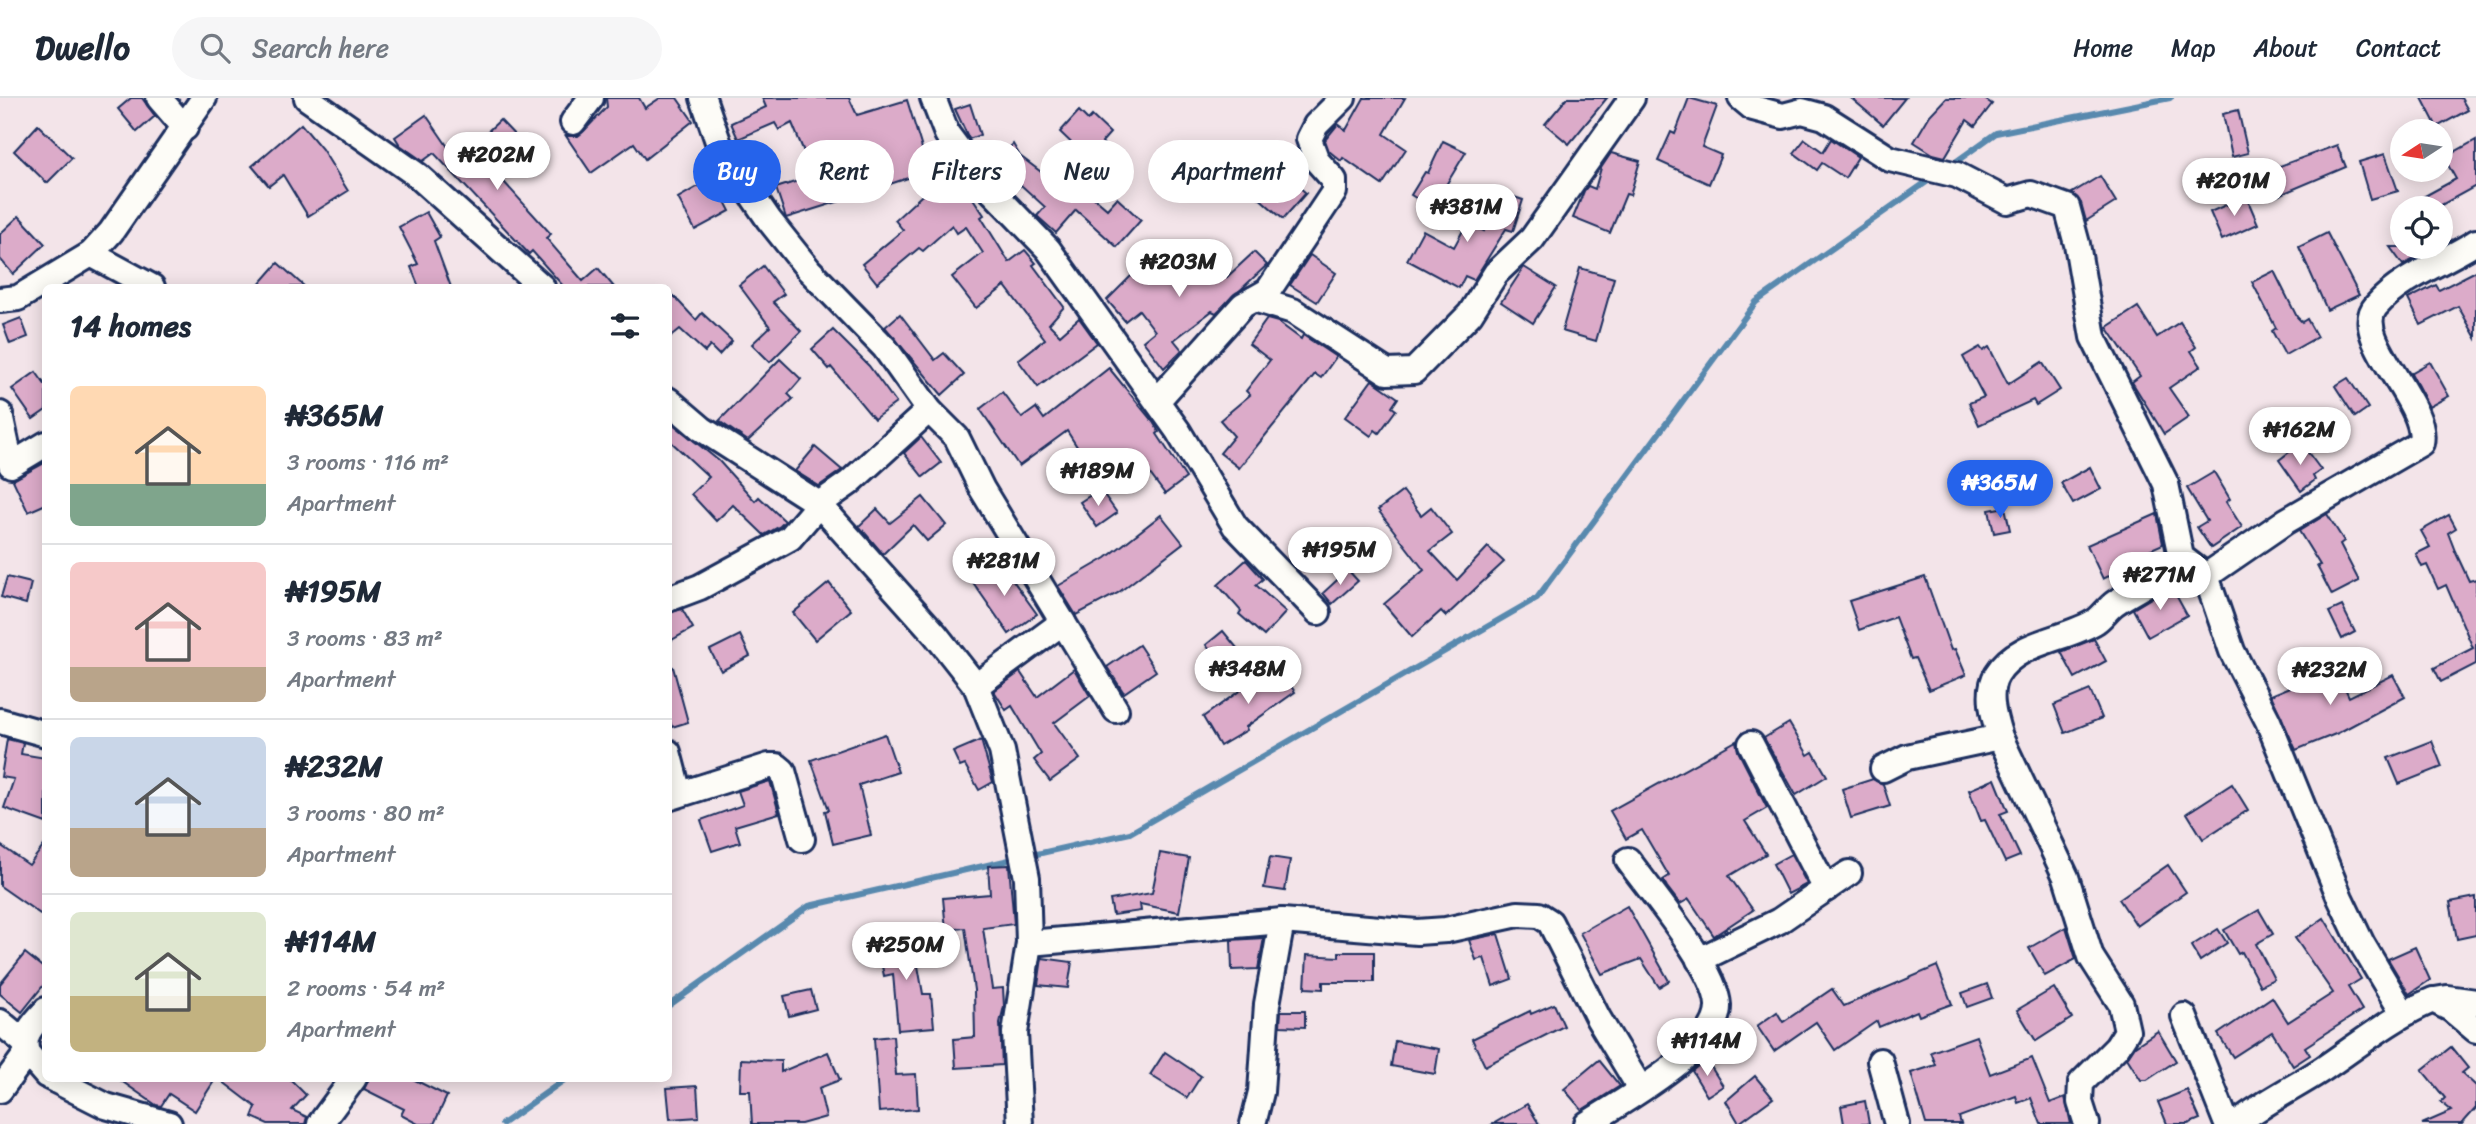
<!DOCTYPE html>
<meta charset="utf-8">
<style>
:root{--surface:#fff;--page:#f6f6f7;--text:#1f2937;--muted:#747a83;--line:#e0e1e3;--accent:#2563eb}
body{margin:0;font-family:Sriracha,sans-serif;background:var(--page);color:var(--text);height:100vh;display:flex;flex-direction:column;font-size:26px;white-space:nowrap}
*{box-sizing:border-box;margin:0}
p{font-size:23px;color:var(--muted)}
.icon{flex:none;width:38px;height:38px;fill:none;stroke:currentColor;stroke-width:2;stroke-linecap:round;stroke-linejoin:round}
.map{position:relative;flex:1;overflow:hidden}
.details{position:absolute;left:42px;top:186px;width:630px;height:798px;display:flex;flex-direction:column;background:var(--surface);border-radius:10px;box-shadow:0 4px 18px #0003}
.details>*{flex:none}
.top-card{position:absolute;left:693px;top:42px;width:665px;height:63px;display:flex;gap:14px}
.needle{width:46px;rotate:258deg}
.tools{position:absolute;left:2390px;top:21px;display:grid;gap:14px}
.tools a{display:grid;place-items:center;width:63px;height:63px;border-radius:50%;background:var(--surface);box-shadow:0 4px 18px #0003;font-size:35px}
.price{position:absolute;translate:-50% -60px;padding:0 16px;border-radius:24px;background:#fff;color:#222;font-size:23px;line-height:46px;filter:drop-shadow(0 2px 4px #0008)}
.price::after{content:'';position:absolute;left:50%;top:42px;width:21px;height:16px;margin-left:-10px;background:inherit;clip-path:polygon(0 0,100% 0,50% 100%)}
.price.active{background:var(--accent);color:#fff}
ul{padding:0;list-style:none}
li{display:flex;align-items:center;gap:21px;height:175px;padding:0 28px}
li+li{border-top:2px solid var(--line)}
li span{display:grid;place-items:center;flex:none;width:196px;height:140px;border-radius:10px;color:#555}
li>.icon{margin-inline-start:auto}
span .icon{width:84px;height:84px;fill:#fffc;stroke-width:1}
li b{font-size:30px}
h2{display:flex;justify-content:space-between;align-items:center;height:84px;padding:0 28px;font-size:30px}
.chip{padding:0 24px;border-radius:32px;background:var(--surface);box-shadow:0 4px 18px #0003;font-size:24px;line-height:63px}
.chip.active{background:var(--accent);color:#fff}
header{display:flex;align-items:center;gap:42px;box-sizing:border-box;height:98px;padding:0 35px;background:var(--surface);border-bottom:2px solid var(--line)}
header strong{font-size:33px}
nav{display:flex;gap:38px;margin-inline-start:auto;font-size:24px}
.search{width:490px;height:63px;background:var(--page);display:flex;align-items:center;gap:18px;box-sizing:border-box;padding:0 24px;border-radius:38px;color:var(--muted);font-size:26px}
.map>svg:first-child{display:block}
</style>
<header>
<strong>Dwello</strong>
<div class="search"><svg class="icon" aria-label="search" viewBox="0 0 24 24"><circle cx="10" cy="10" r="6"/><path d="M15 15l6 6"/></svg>Search here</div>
<nav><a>Home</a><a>Map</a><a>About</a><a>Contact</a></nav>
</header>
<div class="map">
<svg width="2476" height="1026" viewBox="0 0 2476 1026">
<rect width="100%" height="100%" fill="#f3e4e9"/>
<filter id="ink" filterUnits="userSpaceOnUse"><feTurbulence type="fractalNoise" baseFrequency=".0143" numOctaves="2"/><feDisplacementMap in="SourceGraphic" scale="14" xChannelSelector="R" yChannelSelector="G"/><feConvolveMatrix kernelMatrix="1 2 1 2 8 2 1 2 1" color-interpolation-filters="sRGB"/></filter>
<g filter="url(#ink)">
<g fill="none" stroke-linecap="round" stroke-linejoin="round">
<g stroke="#5989ae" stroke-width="6">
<path d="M1950,68l46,-33 174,-35"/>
<path d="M1028,758l102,-23 407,-235 219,-296 179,-126"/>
<path d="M668,908l141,-100 209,-48"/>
<path d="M502,1026l65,-46"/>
</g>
</g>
<g fill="#dcabc9" stroke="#1b2f5e" stroke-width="2">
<path d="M131,0h11l13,18 -18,16 -19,-23z"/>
<path d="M606,0h33l6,10 15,-10h17l16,23 -48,38 -11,-16 -43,30 -25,-37h12l6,-5 23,-24z"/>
<path d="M762,0h87l8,17 50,-15 22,71 -48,16 -15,-44 -39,17 13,41 -54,17 -10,-30 38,-12 -22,-53 -13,7 -4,-7 -37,16 -7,-16 35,-16z"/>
<path d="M1364,0h41l-21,36 22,15 -24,36 -39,-27 -2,3 -12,-10 -4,-11 13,-16 8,6z"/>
<path d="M1567,0h40l-38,46 -24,-20z"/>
<path d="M1689,0l28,8 -15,41 19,8 -12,29 -51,-23 13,-29 4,2z"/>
<path d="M1851,0h54l-22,27z"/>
<path d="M1946,0h37l9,6 -17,22 -8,-6 -22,37 -12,-3 -19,-12 16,-27z"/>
<path d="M2422,0h39l7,12 -31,17z"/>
<path d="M970,6l10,31 -11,4 -14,-30z"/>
<path d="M2238,12l10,43 -16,4 -9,-43z"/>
<path d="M1079,13l9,9 4,-4 18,17 -8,9 4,5v4l-29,32 30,26 10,-11 24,22 -24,27 -41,-37 -20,23 -19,-17 8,-9 -24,-22 -7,6 -23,-25 22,-22 7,12 37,28 26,-30 -23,-22z"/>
<path d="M426,17l31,45 43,-40 23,24 -29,27 57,63 -5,4 37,43 15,-13 16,19h-50l-32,-36 -3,3 -95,-101 -11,8 -23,-16 -5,-8z"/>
<path d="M301,26l21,25 26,42 -40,25 -25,-41 -14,11 -17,-20z"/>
<path d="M38,27l34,33 -25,25 -33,-32z"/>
<path d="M1805,41l18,13 8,-13 27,18 -13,21 -23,-15 -5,7 -23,-17z"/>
<path d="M2476,42v46l-40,22h-33l53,-29 -12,-21z"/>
<path d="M1443,43l23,11 -34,56 -21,-13 14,-23 3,1z"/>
<path d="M1222,47l6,6 3,-4 38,36 11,-13 26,23 -23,26 -35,-31 -5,6 -36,-34z"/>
<path d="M2337,47l9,22 -69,29 -11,-25z"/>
<path d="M1611,55l29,8 -10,34 -4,-1 -16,39 -37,-15 11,-27 4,-5 7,3 6,-21z"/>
<path d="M2385,56l13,37 -28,8 -11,-37z"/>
<path d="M958,78l26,39 -3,2 28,45 16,-12 11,13 -3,2 31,42 -15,17 11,11 19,-17 18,25 -59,44 -20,-27 27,-21 -40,-53 -29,22 -24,-31 31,-24 -17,-26 -9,6 -5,-8 -29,26 -4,-3 -42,35 -15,-19 41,-34 -8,-10 38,-35 2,6z"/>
<path d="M2100,78l16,26 -30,19 -5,-18 -9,-10z"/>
<path d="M713,80l17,33 -35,19 -17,-32z"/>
<path d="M1496,93l27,9 -10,31 -7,-2 -32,51 -9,-4 -6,12 -52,-28 16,-30 31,17 13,-24 17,8z"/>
<path d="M2246,98l12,28 -36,16 -12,-28z"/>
<path d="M426,114l14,25 -6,4 17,46h-32l-8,-20 7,-3 -19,-37z"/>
<path d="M19,118l26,28 -32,30 -13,-15v-25z"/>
<path d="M2327,135l32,62 -32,15 -28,-63z"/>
<path d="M2390,149h47l-34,18z"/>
<path d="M1254,154l13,13 -51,48 -4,-2 -38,29 8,10 -18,18 -21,-27 12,-10 -16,-21 -14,11 -18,-21 47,-47 25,29 32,-25 16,20z"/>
<path d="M1310,157l26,18 -19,29 -27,-17z"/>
<path d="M278,165l27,24h-48z"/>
<path d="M763,168l21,28 -11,8 28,29 -31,31 -18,-18 18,-17 -31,-42z"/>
<path d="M1524,169l32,20 -23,36 -32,-21z"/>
<path d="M1580,170l34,10 -18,63 -34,-10z"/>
<path d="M2274,173l23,46 5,5 5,-3 10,18 -32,18 -13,-24 4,-3 -24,-46z"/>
<path d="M2476,173v67l-18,-32 -37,19 -13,-26 28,-14 3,5z"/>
<path d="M668,192l28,30 6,-7 30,28 -13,14 -9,-9 -5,6 -25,-23 -12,10z"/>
<path d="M2138,209l19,30 23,-15 16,25 -5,4 10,15 -32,22 20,29 -25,17 -32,-52 8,-6 -33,-49z"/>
<path d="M900,216l35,46 9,-7 20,22 -22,20 -57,-68z"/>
<path d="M21,220l7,19 -18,7 -7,-19z"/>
<path d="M1267,221l11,3 23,17 2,-4 33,22 -15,21 -6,-4 -76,94 -19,-15 14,-17 -14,-16 30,-25 -4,-4 24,-31 -21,-16z"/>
<path d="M833,232l36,36 27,37 -22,16 -43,-52 -2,2 -17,-20z"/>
<path d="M1980,249l3,4 6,-4 19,37 34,-22 18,28 -24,15 -3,-5 -54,25 -10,-22 15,-6 -21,-40z"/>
<path d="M780,261l21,20 -13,15 5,5 -45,42 -29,-20z"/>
<path d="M2430,264l19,34 -20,11 -18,-34z"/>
<path d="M1109,270l44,54 6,10 -2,2 29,44 -21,16 -21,-28 -3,3 -11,-16 -35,22 -28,-44 -48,35 -39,-57 22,-17 20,26 14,-10 8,11z"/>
<path d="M36,274l10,14v24l-13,9 -21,-30z"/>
<path d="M2348,280l20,30 -13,9 -20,-31z"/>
<path d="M1372,282l26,18 -6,9 4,3 -17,23 -4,-3 -4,6 -26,-19z"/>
<path d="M668,322l51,41 36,40 4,-4 26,24 -5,5 -16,9 -31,-30 -17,16 -25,-27 18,-17 -41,-38z"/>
<path d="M921,339l20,26 -18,14 -19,-24z"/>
<path d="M2301,345l20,27 -8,6 2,4 -14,11 -22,-31z"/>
<path d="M815,349l27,23 -23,16 -24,-15z"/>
<path d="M46,364v42l-18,8 -15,-32z"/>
<path d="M2090,369l11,22 -28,15 -12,-21z"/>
<path d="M2214,374l16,27 -4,3 16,25 -31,21 -14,-21 10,-6 -20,-33z"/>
<path d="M1100,391l17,24 -20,14 -17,-25z"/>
<path d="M1403,393l18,24 10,-8 21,27 -22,17 27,29 31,-33 16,15 -58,54 -5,-5 -29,26 -28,-33 40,-34 -46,-60z"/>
<path d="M923,399l23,28 -19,16 -14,-16 -30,29 -24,-28 18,-17 13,14z"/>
<path d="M2005,409l5,23 -16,3 -5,-23z"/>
<path d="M2157,416l6,30 -32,14 3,6 -31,15 -16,-34z"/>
<path d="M2327,416l17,27 -4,3 19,37 -27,14 -15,-29 3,-1 -21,-34z"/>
<path d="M1161,417l22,28 -65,50 -42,22 -18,-29 48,-28z"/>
<path d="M2449,417l7,13 -8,5 7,18 14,30 7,-2v85l-35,18 -7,-14 39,-20 -27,-63 -8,4 -11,-24 -5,2 -6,-13 14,-7 -9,-16z"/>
<path d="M1246,462l17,19 -7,6 30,27 -22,24 -25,-22 2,-3 -23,-26z"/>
<path d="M999,463l38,53 -28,20 -37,-53z"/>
<path d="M1348,472l10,11 -26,23 -9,-11z"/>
<path d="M7,479l24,6 -5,21 -25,-7z"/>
<path d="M1925,479l26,73 4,-1 11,26 -37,15 -14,-32 -4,1 -16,-42 -36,13 -10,-29z"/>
<path d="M829,485l22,27 -36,30 -22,-27z"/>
<path d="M2171,488l16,29 -39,22 -15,-28z"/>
<path d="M2342,508l13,26 -13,7 -13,-27z"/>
<path d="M682,511l11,19 -25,14v-29z"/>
<path d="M1223,533l19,23 -18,14 -18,-23z"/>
<path d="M740,537l10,21 -29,15 -11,-21z"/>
<path d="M2094,541l12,22 -31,17 -14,-26z"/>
<path d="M1139,547l17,26 -32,22 -17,-26z"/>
<path d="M1276,567l19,27 -49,35 1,3 -27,16 -17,-29z"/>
<path d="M673,569l15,55 -16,5 -4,-11v-48z"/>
<path d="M1074,571l16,27 -36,27 26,36 -30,22 -16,-21 7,-6 -29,-48 -6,4 -12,-19 26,-19 17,25z"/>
<path d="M2337,572l12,27 44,-22 12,22 -67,36 -42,17 -25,-55 29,-12 1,4z"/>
<path d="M2090,592l12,28 -37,15 -11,-28z"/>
<path d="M1789,625l19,32 5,-3 14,24 -31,19 -32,-57z"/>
<path d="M885,636l13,38 -39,13 12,50 -38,9 -8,-33 4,-1 -18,-50z"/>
<path d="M7,641l16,4 -2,11 25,4v65l-42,-15 10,-29 -13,-2z"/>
<path d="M981,642l12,42 -14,8 -14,-25 -5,2 -7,-15z"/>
<path d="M1736,643l2,10 29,57 -22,13 21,33 -37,22 24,34 -39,26 -25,-37 -9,5 -13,-17 -4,-7 6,-4 -27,-46 -16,9 -16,-28z"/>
<path d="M2432,643l10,26 -43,17 -11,-26z"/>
<path d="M1873,681l10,5 7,22 -39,12 -9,-29z"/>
<path d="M1995,681l13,32 -8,3 20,42 -15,6 -20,-42 -4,1 -12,-31z"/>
<path d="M770,683l9,32 -44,13 5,16 -28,9 -11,-31 42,-15 -5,-14z"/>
<path d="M2232,686l16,26 -45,29 -16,-26z"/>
<path d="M46,745v75l-46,-32v-41l29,20z"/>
<path d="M1160,755l29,5 -10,54 -39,-8 1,7 -28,4 -3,-15 42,-7z"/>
<path d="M1791,756l16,30 -19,10 -15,-30z"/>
<path d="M1270,759l20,3 -5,31 -21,-3z"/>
<path d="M1009,767l5,59 -31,4 9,61 11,-1 1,18 -4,17 2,42 -46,3 -2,-29 21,-2 -1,-47 -9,-62 -19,2 -3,-32 47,-4 -2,-28z"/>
<path d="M2168,767l18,27 -49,34 -18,-27z"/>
<path d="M2476,799v38l-19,4 -7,-37z"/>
<path d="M1627,808l42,75 -10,6 -18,-28 -39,15 -22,-41z"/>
<path d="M2259,812l14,24 -17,10 18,35 -14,7 -18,-34 -4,2 -14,-24z"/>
<path d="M2324,820l37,61 -13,8 14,23 -57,37 5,8 -17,11 -21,-34 -39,25 -15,-23 54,-37 16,25 45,-29 -38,-55z"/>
<path d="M2066,829l10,32 -31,17 -16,-28z"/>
<path d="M2218,831l9,14 -27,18 -9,-15z"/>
<path d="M912,834l11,62h8l3,33 -36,3 -5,-56 -9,2 -7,-35z"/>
<path d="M1498,836l14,45 -19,7 -9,-28 -8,2 -7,-20z"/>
<path d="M1264,840l-6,31 -26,1 -1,-30z"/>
<path d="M2415,849l15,33 -21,14 -21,-35z"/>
<path d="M1339,854h35v30h-51v7l-18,-1 2,-33 32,2z"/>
<path d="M25,855l21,17v12l-24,30 -22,-18v-10z"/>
<path d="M1042,860l30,4 -4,26 -30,-3z"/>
<path d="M1937,868l15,38 -33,12 -2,-5 -38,16 -2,-6 -42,29 -19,-28 -42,29 -17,-25 20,-14 6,10 49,-33 12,17z"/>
<path d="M1987,886l5,14 -25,9 -5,-14z"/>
<path d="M2054,890l18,30 -36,23 -19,-31z"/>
<path d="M811,892l5,19 -27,7 -5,-20z"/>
<path d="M1554,906l10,22 -79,40 -13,-27 58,-28 1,3z"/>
<path d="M1281,913h24v16l-25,-1z"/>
<path d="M2158,933l18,30 -29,19h-6l-14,-22 8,-12z"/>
<path d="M893,938l3,39 20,-1 2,35 -39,3 -5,-74z"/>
<path d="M1976,938l14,38 42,-16 18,45 15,-6 6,27h-30l-10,-26 -13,5 -2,-7 -57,21 2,7h-35l-15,-51 25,-8 -5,-13z"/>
<path d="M1395,943l44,8 -4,25 -44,-8z"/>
<path d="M2451,949l17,21 -6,5 14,13v22l-14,16h-40l30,-13 -11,-9 4,-4 -23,-28z"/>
<path d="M828,954l12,28 -21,8 7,29 -25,7h-49l-2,-33h-10l1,-32 40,2v11z"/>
<path d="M1165,954l36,24 -14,22 -37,-23z"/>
<path d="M1706,961l17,27 -16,10 -15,-25z"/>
<path d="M1599,962l21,26 -38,24 -18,-21z"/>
<path d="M1755,978l18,22 -34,25 -13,-22z"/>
<path d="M117,980h99l-21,33 -26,-17 -8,12 -5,-1z"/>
<path d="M218,980h71l17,17 -14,15 15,7 -2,7h-37l-16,-7 4,-10z"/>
<path d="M369,980h42l36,18 -13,28h-16l-17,-9 3,-6 -40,-20z"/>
<path d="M697,988l2,31 -29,2 -3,-31z"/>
<path d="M2187,992l13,29 -12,5h-21l-9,-22z"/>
<path d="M1865,1003l4,23h-25l-3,-18z"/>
<path d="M1527,1006l12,20h-46z"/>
</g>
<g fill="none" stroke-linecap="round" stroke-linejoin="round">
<g stroke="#1b2f5e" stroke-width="30">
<g id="minor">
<path d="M159,0l26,30"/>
<path d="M307,0l110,77 125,112"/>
<path d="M703,0l18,52 48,70 40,50 76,78 44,62 28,28 25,51 134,221"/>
<path d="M933,0l14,36 35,47 66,68 130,182 57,95 83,86"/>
<path d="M1741,0l12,10 30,8 19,-5 22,6 66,42 67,16 50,26 24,-7 36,13 10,37 16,93 73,147 15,73 25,19 26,75 36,70 72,177 22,46 41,69"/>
<path d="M573,24l18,-24"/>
<path d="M91,156l61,33"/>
<path d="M1254,201l14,-8 66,-99v-12l-17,-19 -8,-22 7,-14 27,-27"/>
<path d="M0,202l18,-2 73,-44 20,-22 93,-134"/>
<path d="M668,302l34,29 117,75 116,130 41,52 26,65 25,127 2,65 -14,90 5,91"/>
<path d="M1157,303l86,-96 11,-6 39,12 94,61 27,-1 56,-57 26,-41 36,-34 100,-141"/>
<path d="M0,316l11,51 35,-21"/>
<path d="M2206,478l80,-55 135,-78c9,-39 -72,-107 -45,-137 25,-29 69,-44 100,-64"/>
<path d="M668,501l32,-12 90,-49 29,-34 30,-21 80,-73"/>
<path d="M976,588l87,-64"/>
<path d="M0,623l46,13"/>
<path d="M1751,646l75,145"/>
<path d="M668,654l11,42"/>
<path d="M1883,671l24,-12 93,-20"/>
<path d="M668,700l101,-32h8l6,5 19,68"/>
<path d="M1029,845l253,-22 135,11 29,-2 72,-16 21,1 11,7 48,96 42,70"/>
<path d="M1699,862l80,-39 70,-48"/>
<path d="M2435,902l12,-2 29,4"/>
<path d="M2184,918l43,108"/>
<path d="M0,924l24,20"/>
<path d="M27,955c-6,-19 7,-29 19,-43"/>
<path d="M1880,963l17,63"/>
<path d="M51,980l55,28 63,18"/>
<path d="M0,992l27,-37 19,22"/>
<path d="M320,1026l34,-46"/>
<path d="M1253,1026l8,-32 6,-88 15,-83"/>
<path d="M1587,1026c33,-22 133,-75 131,-119 -2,-36 -67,-113 -90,-145"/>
<path d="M2087,1026l-7,-22 1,-19 36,-36 10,-16 -6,-27 -30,-47 -25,-80 -66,-140c-6,-19 -14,-45 -3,-63 20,-33 69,-34 99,-53 7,-5 12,-13 19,-18 24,-16 46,-24 66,-46"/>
<path d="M2236,1026c28,-22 58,-36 87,-55 36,-24 69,-52 110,-69l18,9 25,21"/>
</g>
</g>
<use href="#minor" stroke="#fdfcf7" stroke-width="24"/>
</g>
</g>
</svg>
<div class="tools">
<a><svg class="needle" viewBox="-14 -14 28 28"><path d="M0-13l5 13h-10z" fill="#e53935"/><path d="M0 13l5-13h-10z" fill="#747a83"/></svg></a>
<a><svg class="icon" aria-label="locate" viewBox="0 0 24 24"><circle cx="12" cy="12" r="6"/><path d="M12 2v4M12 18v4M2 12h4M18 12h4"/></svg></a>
</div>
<b class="price" style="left:497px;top:94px">₦202M</b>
<b class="price" style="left:2234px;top:120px">₦201M</b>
<b class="price" style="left:1467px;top:146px">₦381M</b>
<b class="price" style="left:1179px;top:201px">₦203M</b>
<b class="price" style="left:2300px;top:369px">₦162M</b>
<b class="price" style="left:1098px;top:410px">₦189M</b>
<b class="price active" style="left:2000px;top:422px">₦365M</b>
<b class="price" style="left:1340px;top:489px">₦195M</b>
<b class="price" style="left:1004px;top:500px">₦281M</b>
<b class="price" style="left:2160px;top:514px">₦271M</b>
<b class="price" style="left:1248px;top:608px">₦348M</b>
<b class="price" style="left:2330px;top:609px">₦232M</b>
<b class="price" style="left:906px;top:884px">₦250M</b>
<b class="price" style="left:1707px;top:980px">₦114M</b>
<div class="top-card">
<a class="chip active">Buy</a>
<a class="chip">Rent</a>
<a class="chip">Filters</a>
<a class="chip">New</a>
<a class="chip">Apartment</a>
</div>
<section class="details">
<h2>14 homes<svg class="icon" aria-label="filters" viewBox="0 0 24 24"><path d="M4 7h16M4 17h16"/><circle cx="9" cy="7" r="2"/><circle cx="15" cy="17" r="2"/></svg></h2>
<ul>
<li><span style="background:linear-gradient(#ffd9b3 70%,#7fa58c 0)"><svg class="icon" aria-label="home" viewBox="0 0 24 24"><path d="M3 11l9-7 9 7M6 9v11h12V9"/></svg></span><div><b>₦365M</b><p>3 rooms · 116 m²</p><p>Apartment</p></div></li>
<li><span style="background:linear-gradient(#f6c9c9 75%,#b9a48a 0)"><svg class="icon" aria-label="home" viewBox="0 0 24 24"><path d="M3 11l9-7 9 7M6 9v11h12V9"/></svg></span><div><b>₦195M</b><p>3 rooms · 83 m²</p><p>Apartment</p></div></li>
<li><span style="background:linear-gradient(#c9d6e8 65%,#b9a48a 0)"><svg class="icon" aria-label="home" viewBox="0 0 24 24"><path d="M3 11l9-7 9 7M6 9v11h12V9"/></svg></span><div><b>₦232M</b><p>3 rooms · 80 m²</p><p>Apartment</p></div></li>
<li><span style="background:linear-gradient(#dfe7d0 60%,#c2b280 0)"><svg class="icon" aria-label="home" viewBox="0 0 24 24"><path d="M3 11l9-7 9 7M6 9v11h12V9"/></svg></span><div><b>₦114M</b><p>2 rooms · 54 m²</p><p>Apartment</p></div></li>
</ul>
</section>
</div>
